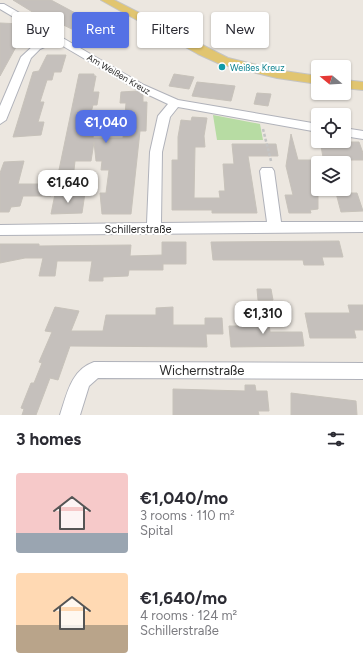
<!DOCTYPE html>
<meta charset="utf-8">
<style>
:root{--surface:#fff;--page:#f7f7f7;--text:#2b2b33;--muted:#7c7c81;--accent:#5471e5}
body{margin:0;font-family:Figtree,sans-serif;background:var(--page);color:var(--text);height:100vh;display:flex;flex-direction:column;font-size:15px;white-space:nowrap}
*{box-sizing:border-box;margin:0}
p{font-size:13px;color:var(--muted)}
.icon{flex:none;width:22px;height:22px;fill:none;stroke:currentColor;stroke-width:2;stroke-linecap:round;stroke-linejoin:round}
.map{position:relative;height:415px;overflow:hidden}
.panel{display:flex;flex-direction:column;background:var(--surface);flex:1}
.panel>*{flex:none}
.hud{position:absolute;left:12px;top:12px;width:339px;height:36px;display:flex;gap:8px}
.needle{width:26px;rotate:288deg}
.controls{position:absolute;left:311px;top:60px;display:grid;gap:8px}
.controls a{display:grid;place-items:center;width:40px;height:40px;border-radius:4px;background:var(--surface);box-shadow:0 1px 3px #0004;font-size:20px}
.price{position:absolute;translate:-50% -34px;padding:0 9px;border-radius:8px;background:#fff;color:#222;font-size:13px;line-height:26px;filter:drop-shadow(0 1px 2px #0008)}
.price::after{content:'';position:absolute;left:50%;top:24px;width:12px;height:9px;margin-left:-6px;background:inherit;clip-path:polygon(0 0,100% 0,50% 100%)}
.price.on{background:var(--accent);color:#fff}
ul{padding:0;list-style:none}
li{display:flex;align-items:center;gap:12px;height:100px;padding:0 16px}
li span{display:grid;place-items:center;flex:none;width:112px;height:80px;border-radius:4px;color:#555}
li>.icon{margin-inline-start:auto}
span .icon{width:48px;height:48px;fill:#fffc;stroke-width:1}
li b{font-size:17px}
h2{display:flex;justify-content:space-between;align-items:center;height:48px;padding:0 16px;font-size:17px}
.tag{padding:0 14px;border-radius:4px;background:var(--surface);box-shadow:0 1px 3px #0004;font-size:14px;line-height:36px}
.tag.on{background:var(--accent);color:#fff}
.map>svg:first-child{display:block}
</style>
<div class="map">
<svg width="363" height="415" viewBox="0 0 363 415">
<rect width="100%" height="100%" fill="#ece7e0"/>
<path fill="#b7dca3" d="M213,115l47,9 3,16h-46z"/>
<g fill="#c5c0bc" stroke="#c7c2ba">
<path d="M13,0h38l56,30 -16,8 -34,-16 -5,2z"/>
<path d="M0,23l22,1 5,3 -27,49z"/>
<path d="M47,55h19l-5,17h-7l-2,8h-5l-7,22h4l-6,20h6l-3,13 -28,2 20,-65 6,-1z"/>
<path d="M79,74h15v2h2l-3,16h6l-2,13h-4l-6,23h7l-1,10h30l3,-35h-6l1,-11 16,-1 6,3v8h4l-1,29h-6l-9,83h-29l-2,-21h6l3,-23h-8l1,-9h-6l-2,-19 -3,19h-16l-1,9h-15z"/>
<path d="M174,74l20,3 -5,12 -20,-3z"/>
<path d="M197,82l38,4 -4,15 -39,-5z"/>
<path d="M257,93l14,1 -3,12 -14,-2z"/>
<path d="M192,117l15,1 -3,18 1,11h-10l-1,51h26l-1,-7h6l-2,-27h11l-2,-20h44l2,12h-30l9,57h-45v-3h-40v-50h6v-23l3,-17 10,1z"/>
<path d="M291,134l7,26h20v49l-8,1 1,3h-22l-4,-18h8l-7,-29z"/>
<path d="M334,142h25l4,11v7h-22l1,3h-18l-3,-17h14z"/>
<path d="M24,161l-6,23h36l-3,12h-28l-3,10 -9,1 -2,5h-9v-39l4,-11z"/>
<path d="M85,193l-3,20 -31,1 4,-20z"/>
<path d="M336,193h21l6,18 -22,1z"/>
<path d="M339,241l4,16h-21l2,8h-20l-1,-5h-90l-2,-18z"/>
<path d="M162,242h24v22h-23v6h-34l-1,6 -25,1v4h-14l3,-20h-35l-2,15h-16l4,-18h-18l-25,5v-19h39v2l92,-1 -1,11 32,-1z"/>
<path d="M257,289h14l2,11h-15z"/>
<path d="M348,305h15v25h-9l2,8h-46l-5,-25h45z"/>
<path d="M55,307l24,4 -8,20h32l3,-16h50v-7l17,-1v18h32v-7h17l1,16h-17l1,13 -137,-1 -12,34 -8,-2 -14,37h-14l2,-6 -3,-1 10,-25h3l8,-20 -3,-1 13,-30 -7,-1z"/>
<path d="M253,315h15l2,17h32l2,14 -73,1 -2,-21h25z"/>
<path d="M245,385h10l1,6h11l2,20h-11l1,4h-86v-26l72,2z"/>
<path d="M291,393l65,8 1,14h-66z"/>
</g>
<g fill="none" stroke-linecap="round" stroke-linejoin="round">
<g stroke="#b0b2ba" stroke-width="2">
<g id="minor">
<path d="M0,4h4l140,81 34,15 140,24v8l-140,-25 -8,10 -8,35 -1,71 106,-1 -7,-51 2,-3h10l2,3 7,51h82v10l-363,3v-10l147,-2 3,-71 8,-36 10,-12 -32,-15 -80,-47 -16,7 -9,9 -25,62 -6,4v-18l21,-49 13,-12 15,-7 -49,-29z"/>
<path d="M344,128l19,3v8l-19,-3z"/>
<path d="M94,362l269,1v16l-265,-1 -9,8 -9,29h-20c7,-21 11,-45 34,-53z"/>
</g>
</g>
<g stroke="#c4c4c4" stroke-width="2">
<g id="major">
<path d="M101,0h13l114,58 49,12 41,6v8l-41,-6 -57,-14 -22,-10z"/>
<path d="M344,80l19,2v8l-19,-2z"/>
</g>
</g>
<path stroke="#c4c4c4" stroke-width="2.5" stroke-dasharray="3 2" stroke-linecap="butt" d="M263,129l8,32"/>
<use href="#minor" fill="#fff" fill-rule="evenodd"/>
<use href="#major" fill="#e1c570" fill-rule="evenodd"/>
</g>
<circle fill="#0f9aa8" stroke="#fff" stroke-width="1.5" cx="222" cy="67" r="4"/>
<g text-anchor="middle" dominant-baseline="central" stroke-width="4" stroke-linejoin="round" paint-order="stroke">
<g font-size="9" fill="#0d838f" stroke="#fff" text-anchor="start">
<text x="230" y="67">Weißes Kreuz</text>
</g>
<g font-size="9" fill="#2c2c2c" stroke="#fff">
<text transform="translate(119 74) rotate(30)">Am Weißen Kreuz</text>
</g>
<g font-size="11" fill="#2c2c2c" stroke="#fff">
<text x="138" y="229">Schillerstraße</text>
</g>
<g font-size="13" fill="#2c2c2c" stroke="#fff">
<text x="202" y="370">Wichernstraße</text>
</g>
</g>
</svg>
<div class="controls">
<a><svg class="needle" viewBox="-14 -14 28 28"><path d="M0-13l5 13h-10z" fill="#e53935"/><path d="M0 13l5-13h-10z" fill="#7c7c81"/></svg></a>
<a><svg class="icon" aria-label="locate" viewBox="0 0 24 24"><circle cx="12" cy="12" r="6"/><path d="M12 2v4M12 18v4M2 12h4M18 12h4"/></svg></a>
<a><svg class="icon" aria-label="layers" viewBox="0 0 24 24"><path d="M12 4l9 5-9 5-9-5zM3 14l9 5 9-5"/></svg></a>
</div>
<b class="price on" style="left:106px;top:144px">€1,040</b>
<b class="price" style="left:68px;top:204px">€1,640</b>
<b class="price" style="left:263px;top:335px">€1,310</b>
<div class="hud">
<a class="tag">Buy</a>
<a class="tag on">Rent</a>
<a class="tag">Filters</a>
<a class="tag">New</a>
</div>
</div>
<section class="panel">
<h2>3 homes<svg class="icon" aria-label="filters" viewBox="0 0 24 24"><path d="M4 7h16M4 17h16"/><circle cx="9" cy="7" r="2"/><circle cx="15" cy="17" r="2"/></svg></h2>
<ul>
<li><span style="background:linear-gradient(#f6c9c9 75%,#9aa5b1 0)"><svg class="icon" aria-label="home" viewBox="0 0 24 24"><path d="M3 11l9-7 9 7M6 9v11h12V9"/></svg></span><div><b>€1,040/mo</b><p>3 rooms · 110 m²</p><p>Spital</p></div></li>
<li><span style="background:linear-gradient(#ffd9b3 65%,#b9a48a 0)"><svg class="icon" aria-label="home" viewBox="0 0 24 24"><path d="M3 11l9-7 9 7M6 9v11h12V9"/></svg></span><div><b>€1,640/mo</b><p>4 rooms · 124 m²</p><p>Schillerstraße</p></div></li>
</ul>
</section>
